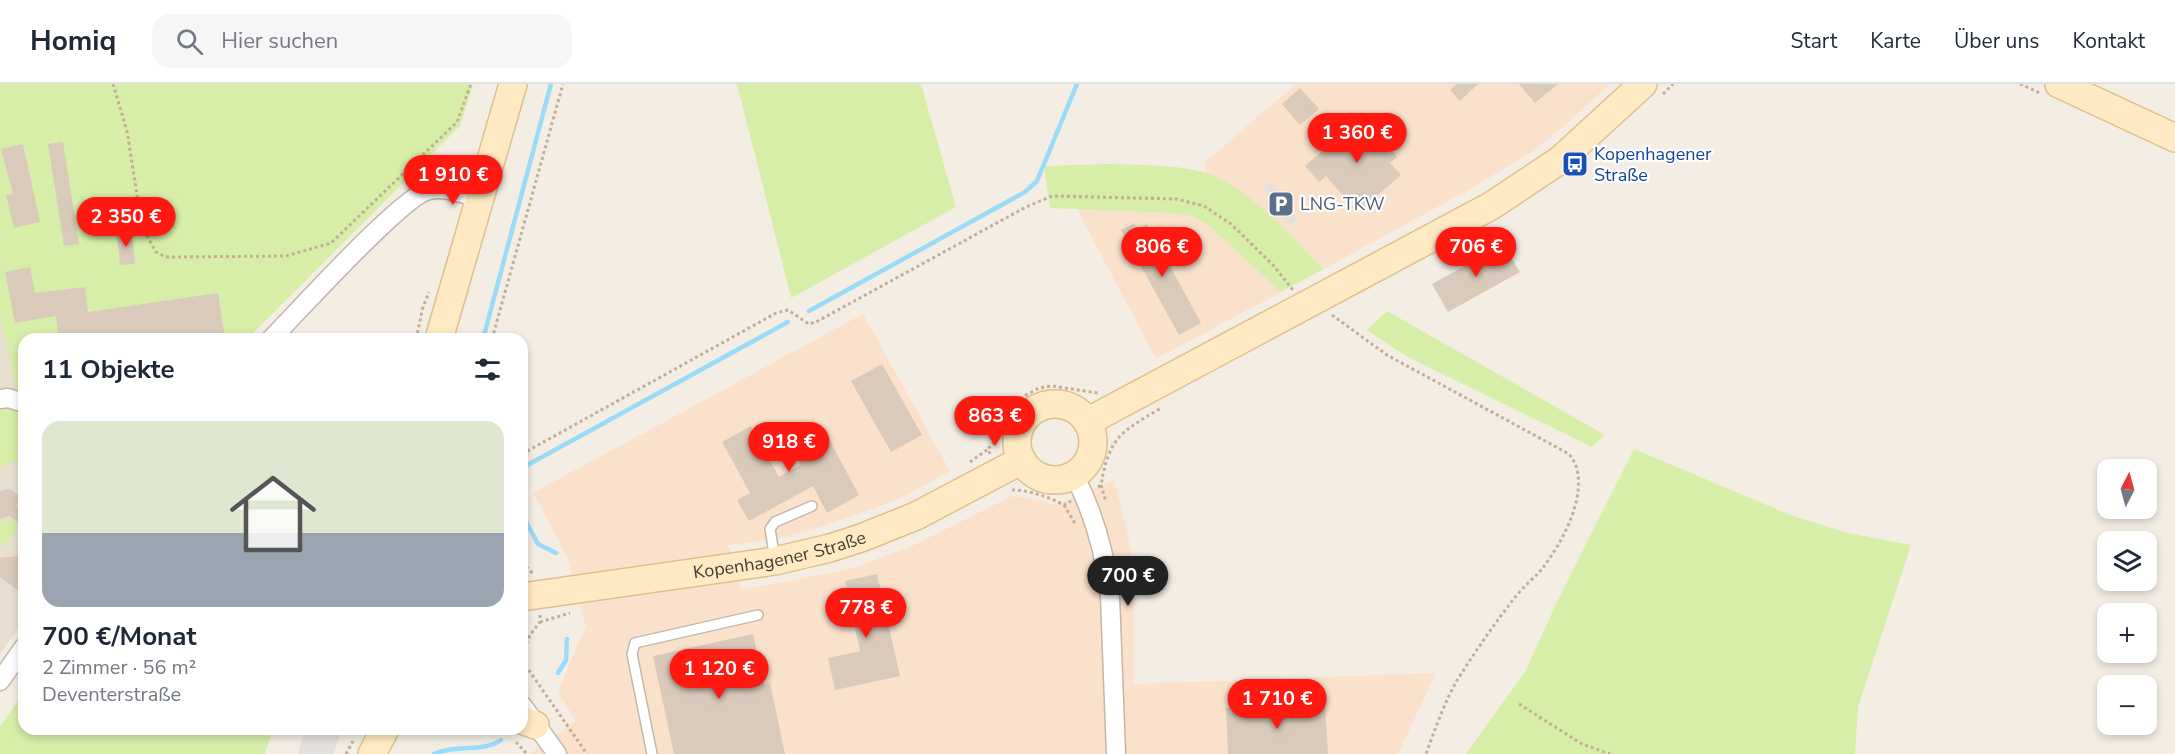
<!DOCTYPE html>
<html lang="de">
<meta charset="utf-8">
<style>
:root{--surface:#fff;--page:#f6f6f7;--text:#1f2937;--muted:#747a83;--line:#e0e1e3;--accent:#ff1910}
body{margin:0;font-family:"Nunito Sans",sans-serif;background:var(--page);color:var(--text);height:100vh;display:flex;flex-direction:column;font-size:22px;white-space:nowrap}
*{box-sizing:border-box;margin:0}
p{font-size:20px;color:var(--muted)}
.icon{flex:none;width:33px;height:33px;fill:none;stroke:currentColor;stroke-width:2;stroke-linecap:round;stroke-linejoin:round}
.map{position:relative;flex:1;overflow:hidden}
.sheet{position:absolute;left:18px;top:249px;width:510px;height:402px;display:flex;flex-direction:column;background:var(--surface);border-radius:18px;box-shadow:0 3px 9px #0003}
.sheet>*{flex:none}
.needle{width:39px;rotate:6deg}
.controls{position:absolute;left:2097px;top:375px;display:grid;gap:12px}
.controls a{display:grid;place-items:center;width:60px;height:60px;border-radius:12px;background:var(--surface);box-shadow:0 3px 9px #0003;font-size:30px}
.price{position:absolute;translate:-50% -51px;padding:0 14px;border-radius:21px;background:var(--accent);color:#fff;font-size:20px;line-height:39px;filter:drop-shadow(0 2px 3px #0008)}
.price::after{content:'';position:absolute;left:50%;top:36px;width:18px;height:14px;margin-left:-9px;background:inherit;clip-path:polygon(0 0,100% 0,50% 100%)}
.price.active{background:#222;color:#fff}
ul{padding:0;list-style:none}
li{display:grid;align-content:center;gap:12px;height:318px;padding:0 24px}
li+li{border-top:2px solid var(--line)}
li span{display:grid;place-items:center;height:186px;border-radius:18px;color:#555}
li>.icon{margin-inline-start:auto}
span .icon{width:108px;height:108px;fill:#fffc;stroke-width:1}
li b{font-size:26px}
h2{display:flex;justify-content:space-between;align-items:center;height:72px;padding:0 24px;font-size:26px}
header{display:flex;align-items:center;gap:36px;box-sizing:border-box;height:84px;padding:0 30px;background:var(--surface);border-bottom:2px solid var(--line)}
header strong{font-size:28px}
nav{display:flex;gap:33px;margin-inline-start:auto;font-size:21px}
.search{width:420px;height:54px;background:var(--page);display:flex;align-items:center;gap:15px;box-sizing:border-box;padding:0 21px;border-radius:18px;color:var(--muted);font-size:22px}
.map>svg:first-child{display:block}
</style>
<header>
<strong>Homiq</strong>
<div class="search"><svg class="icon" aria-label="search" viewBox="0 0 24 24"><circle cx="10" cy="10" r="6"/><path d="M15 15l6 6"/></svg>Hier suchen</div>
<nav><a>Start</a><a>Karte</a><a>Über uns</a><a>Kontakt</a></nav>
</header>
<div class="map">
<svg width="2175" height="670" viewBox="0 0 2175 670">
<rect width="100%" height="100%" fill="#f4ede4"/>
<g fill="#e9dfd1">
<path d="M0,231l17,75 -17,2z"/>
<path d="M0,322l24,4v210l-24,34z"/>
</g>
<g fill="#f9e1cc">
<path d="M1296,0h314l-42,39 -36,29 -65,39 -143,78 -68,-66 -25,-19 -25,-12 -2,-9z"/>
<path d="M1077,125l96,4 18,3 15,7 75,69 -125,67z"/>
<path d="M863,230l87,157 -51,28 -75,27 -48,13 -48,6 13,45 105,-20 62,-22 104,-52 23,3 22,6 57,-25 14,54 6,42 -1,108 303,-11 -38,81h-868l46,-33 -18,-29 28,-66 -19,-70 -34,-63z"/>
</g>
<g fill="#d6eea8">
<path d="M0,0h473l-13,42 -213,213h-223v53l-3,-3 -4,1 -17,-75z"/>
<path d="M737,0h184l35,123 -165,91z"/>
<path d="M1107,80c32,1 65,0 96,8 43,11 89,67 121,97l-43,23 -75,-69 -15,-7 -18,-3 -123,-5 -6,-42z"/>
<path d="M1387,227l218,124 -13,12 -186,-91 -39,-26z"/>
<path d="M11,321l13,8 -3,8 3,32 -3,5 -21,9v-60z"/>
<path d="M1634,365l159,67 55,17 63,12 -53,162 -3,47h-389l59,-82 31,-68z"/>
<path d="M11,435l8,5 -10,17 -9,6v-26z"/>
<path d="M24,608v37h249l-8,25h-265v-27z"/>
</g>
<g fill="#e4e1dd">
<path d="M1270,98l28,38 -7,5 -28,-37z"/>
<path d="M305,645h36l-7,25h-36z"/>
</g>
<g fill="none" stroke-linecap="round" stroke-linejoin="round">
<g stroke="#99dcf9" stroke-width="4.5">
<path d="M809,227l216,-119 12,-11 40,-97"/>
<path d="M483,255l68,-255"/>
<path d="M522,384l266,-146"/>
<path d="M522,430l16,30 18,9"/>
<path d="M558,589l8,-13 1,-21"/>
<path d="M434,670c21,-10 49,-1 67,-14"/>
</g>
</g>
<g fill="#dacabb">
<path d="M1457,0h21l-18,17 -10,-11z"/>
<path d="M1519,0h39l-23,19z"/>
<path d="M1300,4l19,21 -19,16 -18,-21z"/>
<path d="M1357,37l14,16 12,-10 11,11 -7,6 10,13 -7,6 11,12 -36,31 -11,-12 -7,6 -21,-24 -7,6 -14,-16z"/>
<path d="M63,58l16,102 -15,2 -16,-102z"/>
<path d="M23,60l17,78 -26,6 -8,-33 7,-1 -12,-45z"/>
<path d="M1134,139l3,6 10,-5 54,99 -22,12 -58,-105z"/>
<path d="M132,148l3,32 -15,1 -3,-32z"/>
<path d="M1503,161l17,27 -72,40 -16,-28z"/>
<path d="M30,183l5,26 50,-6 3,25 130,-19 7,46h-166l-3,-23 -41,7 -10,-51z"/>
<path d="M882,280l40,71 -31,17 -40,-71z"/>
<path d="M751,342l28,51 22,-12 -13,-23 21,-12 6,10 11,-6 33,61 -32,18 -14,-27 -64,35 -12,-21 13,-7 -28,-51z"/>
<path d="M10,405l12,9 -6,8 8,6v14l-15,-10 -9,3v-28z"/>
<path d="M24,471v40l-24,-18v-19z"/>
<path d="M877,490l23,102 -65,14 -7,-32 32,-7 -15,-70z"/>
<path d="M753,550l11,51 6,-2 15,71h-111l-21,-98z"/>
<path d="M1325,620l3,50h-100l-2,-46z"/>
</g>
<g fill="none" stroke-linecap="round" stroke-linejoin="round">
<g stroke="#c4b7a9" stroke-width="12">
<g id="lane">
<path d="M775,475l-5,-30 5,-7 37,-16"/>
<path d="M652,670l-20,-100 3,-11 123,-28"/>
</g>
</g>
<g stroke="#c4b7a9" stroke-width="21">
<g id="street">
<path d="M271,255c26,-26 131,-143 158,-149 16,-4 34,4 50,8"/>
<path d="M0,315l8,-1 16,5"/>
<path d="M1074,391c20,38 31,78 36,121l6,158"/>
<path d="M0,597l24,-34"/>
<path d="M522,621l35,49"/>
</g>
</g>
<g stroke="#dcc090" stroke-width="30">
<g id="secondary">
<path d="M2059,0l116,54"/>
<path d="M439,255l74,-255"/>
<circle cx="1055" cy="358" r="38"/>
<path d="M1087,338l404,-216 69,-46 83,-76"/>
<path id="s1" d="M522,513l253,-36 55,-13 31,-10 55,-22 106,-56"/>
<path d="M522,636l13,5"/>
<path d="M372,670l13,-25"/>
</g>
</g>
<g stroke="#c4ae95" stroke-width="3" stroke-dasharray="3 3" stroke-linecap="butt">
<path d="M113,0l14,47 15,96 14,25 10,5 120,-1 45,-13 126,-121 14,-38"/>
<path d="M2020,0l20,9"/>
<path d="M1663,10l10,-10"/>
<path d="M1332,231l55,40 182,99c26,31 -7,90 -28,116 -8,9 -18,17 -25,26 -21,27 -40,54 -58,83 -12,19 -24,53 -32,75"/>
<path d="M416,255l7,-32 6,-15"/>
<path d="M492,255l71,-255"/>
<path d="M522,370l254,-141 12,-3 21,14 7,-2 210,-115 26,-11 125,3 27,7 27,18 42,41 20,25"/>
<path d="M990,370l-2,-5 11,-13 6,-19 8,-11 11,-10 15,-8 13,-2 46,7"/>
<path d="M970,378l18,-13"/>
<path d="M1101,401l5,17"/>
<path d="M1098,403l3,-2c8,-48 20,-53 60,-77"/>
<path d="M1012,406c17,0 37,7 52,15l7,-4"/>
<path d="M1064,421l12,20"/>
<path d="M522,478l12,13"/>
<path d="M540,531v7l-10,13 -4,10v21l61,88"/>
<path d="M540,538l30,-9"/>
<path d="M1519,620l63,40 28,10"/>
<path d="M516,658l11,12"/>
<path d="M346,670l7,-13"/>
</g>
<use href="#lane" stroke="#fff" stroke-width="9"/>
<use href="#street" stroke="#fff" stroke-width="18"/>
<use href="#secondary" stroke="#ffeac3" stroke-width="27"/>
</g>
<defs>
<g id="bus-square" transform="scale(1.35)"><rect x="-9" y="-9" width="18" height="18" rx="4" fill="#1a4fb4" stroke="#fff"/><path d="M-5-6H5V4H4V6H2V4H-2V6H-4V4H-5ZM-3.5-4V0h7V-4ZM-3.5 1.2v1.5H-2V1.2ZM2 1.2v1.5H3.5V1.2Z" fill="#fff"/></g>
<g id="parking-square" transform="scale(1.35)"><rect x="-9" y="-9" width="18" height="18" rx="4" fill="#5c6f8a" stroke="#fff"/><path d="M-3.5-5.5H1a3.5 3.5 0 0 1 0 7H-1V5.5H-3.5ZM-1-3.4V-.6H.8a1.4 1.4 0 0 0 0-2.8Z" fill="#fff"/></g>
</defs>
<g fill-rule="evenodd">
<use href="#bus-square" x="1575" y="80"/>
<use href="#parking-square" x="1281" y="120"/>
</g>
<g text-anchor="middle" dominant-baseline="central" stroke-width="4.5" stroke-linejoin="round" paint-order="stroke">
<g font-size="18" fill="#164399" stroke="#fff" text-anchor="start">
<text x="1594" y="70">Kopenhagener<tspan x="1594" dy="21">Straße</tspan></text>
</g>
<g font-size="18" fill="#4e5e75" stroke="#fff" text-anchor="start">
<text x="1300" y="120">LNG-TKW</text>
</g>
<g font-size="18" fill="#473d33" stroke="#fff">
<text stroke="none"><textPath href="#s1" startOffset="261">Kopenhagener Straße</textPath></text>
</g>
</g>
</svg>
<div class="controls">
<a><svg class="needle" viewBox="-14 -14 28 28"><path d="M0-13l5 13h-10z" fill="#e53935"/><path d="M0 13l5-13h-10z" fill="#747a83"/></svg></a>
<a><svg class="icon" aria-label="layers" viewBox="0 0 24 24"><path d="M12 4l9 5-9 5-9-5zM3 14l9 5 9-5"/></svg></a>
<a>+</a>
<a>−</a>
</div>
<b class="price" style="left:1357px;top:80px">1 360 €</b>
<b class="price" style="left:453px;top:122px">1 910 €</b>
<b class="price" style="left:126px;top:164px">2 350 €</b>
<b class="price" style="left:1162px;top:194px">806 €</b>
<b class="price" style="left:1476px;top:194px">706 €</b>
<b class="price" style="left:995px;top:363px">863 €</b>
<b class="price" style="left:789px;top:389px">918 €</b>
<b class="price active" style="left:1128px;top:523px">700 €</b>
<b class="price" style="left:866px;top:555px">778 €</b>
<b class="price" style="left:719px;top:616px">1 120 €</b>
<b class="price" style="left:1277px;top:646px">1 710 €</b>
<section class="sheet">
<h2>11 Objekte<svg class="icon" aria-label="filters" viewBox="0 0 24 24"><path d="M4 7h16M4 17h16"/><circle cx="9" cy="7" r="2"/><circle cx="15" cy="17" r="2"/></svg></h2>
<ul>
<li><span style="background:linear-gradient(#dfe7d0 60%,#9aa5b1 0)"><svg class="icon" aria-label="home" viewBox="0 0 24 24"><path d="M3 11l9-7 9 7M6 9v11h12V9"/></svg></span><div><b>700 €/Monat</b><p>2 Zimmer · 56 m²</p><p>Deventerstraße</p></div></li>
</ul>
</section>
</div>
